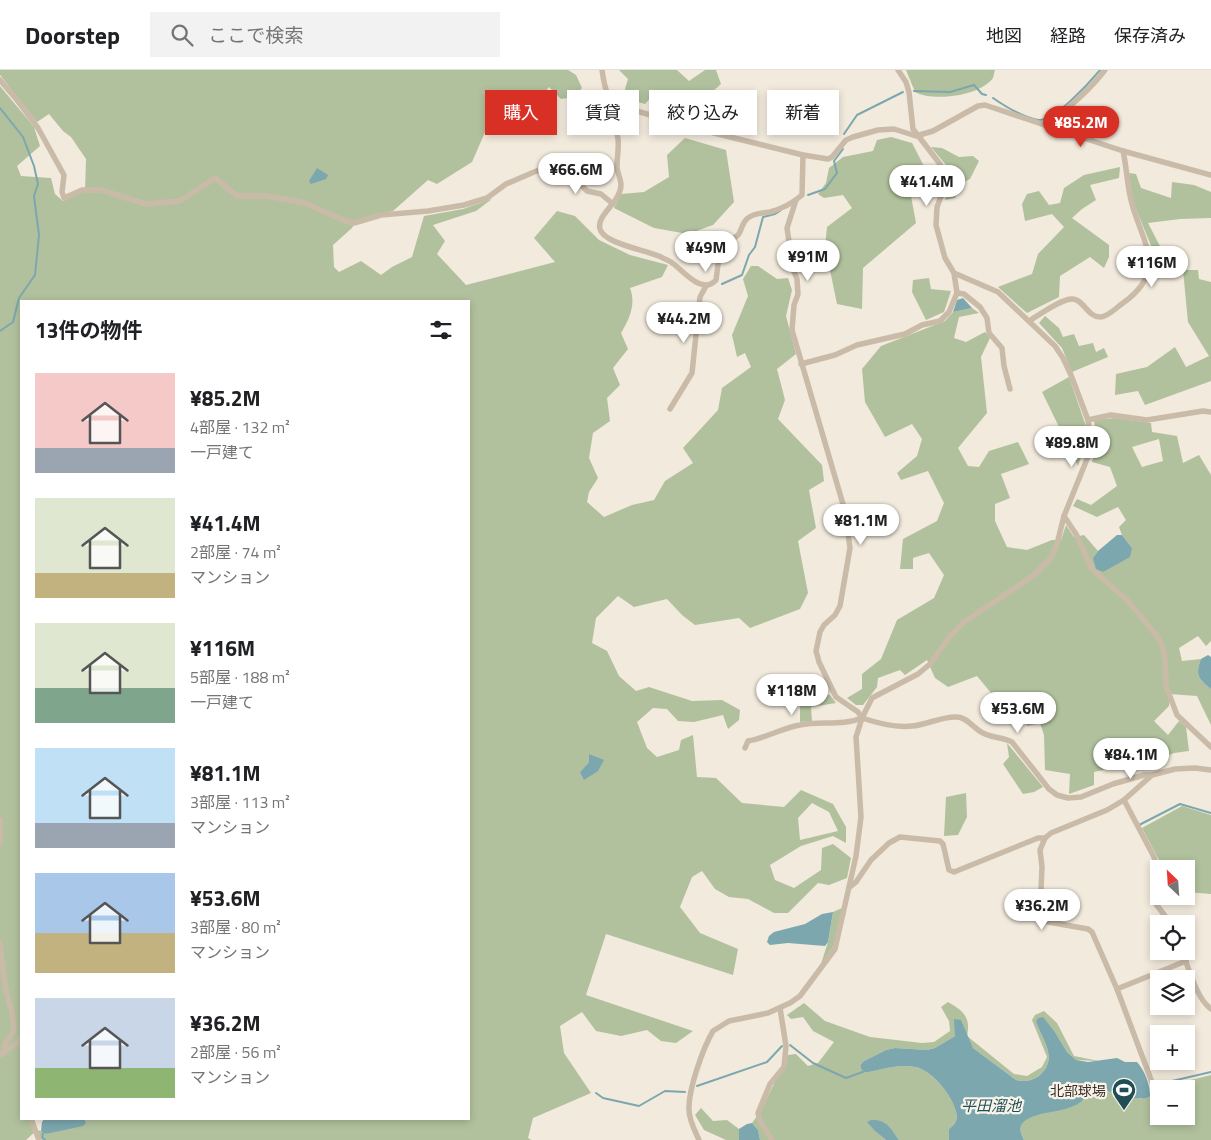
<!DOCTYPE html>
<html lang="ja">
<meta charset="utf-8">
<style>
:root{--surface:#fff;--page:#f2f2f2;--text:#202124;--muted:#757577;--line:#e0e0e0;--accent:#d93025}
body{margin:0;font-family:"Titillium Web","Noto Sans JP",sans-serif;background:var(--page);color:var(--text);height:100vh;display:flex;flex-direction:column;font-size:19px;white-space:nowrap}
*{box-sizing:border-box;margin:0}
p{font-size:16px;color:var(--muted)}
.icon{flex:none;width:28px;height:28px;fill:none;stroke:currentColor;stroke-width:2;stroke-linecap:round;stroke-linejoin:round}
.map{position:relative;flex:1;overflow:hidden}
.sheet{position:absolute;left:20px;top:230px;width:450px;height:820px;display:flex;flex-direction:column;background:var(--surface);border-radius:0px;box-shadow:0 2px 8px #0003}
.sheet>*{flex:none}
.hud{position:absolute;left:485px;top:20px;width:475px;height:45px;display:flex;gap:10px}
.needle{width:32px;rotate:335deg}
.tools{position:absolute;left:1150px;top:790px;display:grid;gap:10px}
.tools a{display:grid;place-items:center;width:45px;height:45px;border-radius:0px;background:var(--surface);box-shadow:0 2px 8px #0003;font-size:25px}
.price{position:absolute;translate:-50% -42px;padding:0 11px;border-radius:18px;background:#fff;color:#222;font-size:16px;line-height:32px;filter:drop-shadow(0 1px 2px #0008)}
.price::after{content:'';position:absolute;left:50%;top:30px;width:15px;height:11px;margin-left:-8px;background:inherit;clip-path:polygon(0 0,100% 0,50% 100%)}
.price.on{background:var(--accent);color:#fff}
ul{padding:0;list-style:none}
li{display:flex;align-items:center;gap:15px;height:125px;padding:0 15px}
li span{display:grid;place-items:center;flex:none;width:140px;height:100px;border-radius:0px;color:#555}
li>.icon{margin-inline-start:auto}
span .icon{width:60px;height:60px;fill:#fffc;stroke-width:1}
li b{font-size:21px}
h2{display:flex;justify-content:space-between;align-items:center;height:60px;padding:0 15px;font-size:21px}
.chip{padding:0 18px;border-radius:0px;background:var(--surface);box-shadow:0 2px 8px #0003;font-size:18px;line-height:45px}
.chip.on{background:var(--accent);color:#fff}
header{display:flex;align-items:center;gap:30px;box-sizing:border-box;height:70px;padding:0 25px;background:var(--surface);border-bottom:1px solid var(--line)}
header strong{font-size:24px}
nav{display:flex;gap:28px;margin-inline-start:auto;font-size:18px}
.search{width:350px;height:45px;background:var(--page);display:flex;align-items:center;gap:12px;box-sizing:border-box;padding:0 18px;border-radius:0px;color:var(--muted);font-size:19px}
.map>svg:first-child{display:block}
</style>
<header>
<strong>Doorstep</strong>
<div class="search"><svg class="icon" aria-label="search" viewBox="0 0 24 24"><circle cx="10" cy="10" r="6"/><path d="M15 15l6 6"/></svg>ここで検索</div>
<nav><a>地図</a><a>経路</a><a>保存済み</a></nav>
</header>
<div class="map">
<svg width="1211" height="1070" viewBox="0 0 1211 1070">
<rect width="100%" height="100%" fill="#f2eadc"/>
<g fill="#b1c19d" fill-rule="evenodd">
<path d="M0,0h568l8,5 6,13 -8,9 -13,2 -12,-12 -15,17 -11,-3 -6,2 -13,13 -18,14 -14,32 -35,22 -9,-4 -35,31 -36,9 -5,8 -19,17 1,22 5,5 22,-11 20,14 11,-8 20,-10 12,-41 39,-7 29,-10 -16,12 -43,14 12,16 -8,13 29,31 89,-23 -21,-24 23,-27 18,5 24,24 31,15 38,10 -6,12 -32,11c6,16 0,30 -9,45l7,16 -15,19 7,17 -13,13 3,23 -17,12 -4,25 9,20 -9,14 -2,10 17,15 28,-12 22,-5 11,-19 28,-18 -10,-15 35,-38 4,-22 29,-21 -6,-14 -8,4 -5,-22 16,-39 -5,-17 8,-13h7l19,13 11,-1 4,12 -6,26 10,38 -19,15 8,31 -7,19 44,46 2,16 -15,9 7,38 -18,13 10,52 -8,16 -50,19 -11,-10 -44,7 -13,-10 -15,-16 -33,8 -16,-11 -22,22 -4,25 15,8 12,25 17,15 13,-4 43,14 30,-1 18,10 -1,10 -11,9 -5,-14 -29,7 -16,-1 -11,-12 -14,-1 -16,14 10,26 10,9 22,-7 2,-10 12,-5 4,42 19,1 26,25 42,4 17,-17 32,14 13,23v16l-13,-7 -32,10 -31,19 5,15 19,8 27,-18 1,-22 11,-4 18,14 -4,20 -18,7 -11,-2 -30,30h-14l-26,-14 -19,-2 -14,-8 -13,-18 -10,6 -12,30 20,26 38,16 -5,26 -127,-41 -20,61 107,36 -17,12 -15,-2 -14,-11 -26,6 -25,-5 -14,-19 -22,14 4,27 27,40 -58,25 -5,20 3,2h-489l-5,-10 -11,10h-26v-1054l34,41 6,19 -23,20 4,10 30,2 4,16 8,7 22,-10 1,-32 -15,-22 -8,-6 -14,-17 -12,8 -37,-47zM21,231h448v818h-384l1,4 -40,11 -5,-3 -4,-1 -3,-11h-13zM589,684l9,17 -18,1 9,-10zM812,733l17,9 9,19 -38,9 -2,-22z"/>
<path d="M619,0h58l12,11 16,-11h11l5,14 -10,9 10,12v7l-16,4 -10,-14 -39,-10 -11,12 -17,-5 -3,-10 3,-10z"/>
<path d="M906,0h89c-1,3 -1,5 -2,8 -13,18 -59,24 -78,14z"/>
<path d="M891,67l21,6 14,27 -15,26 5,27 -53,45 -1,41 -25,-5 -12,-58 2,-19 25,-19 -9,-13 -19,3 -6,-4 8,-11 3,-15 14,-11 30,-6 4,-11z"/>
<path d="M685,68l41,12 8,52 -21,23 -25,9 -34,-6 -40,-20 7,-14 23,-2 25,-15 -2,-22z"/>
<path d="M931,77l11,1 17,9 14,-1 6,5 -9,18 -10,5 -5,14 -10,2 8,-17 -2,-12z"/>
<path d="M1120,97l-1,11 -29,7 6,15 -14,9 -10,9 37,27v12l-5,11 -14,-11 -30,19 -1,21 -32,16 -29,-26 34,-13 6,-20 26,-27 -12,-13 -27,7 -3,-17 5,-10 12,-3 10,14 11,-2 4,-15 20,-13z"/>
<path d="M1129,103l7,1 5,14 30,10 1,-16 22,3 17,7v26l-31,1 -32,4 16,31 -9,1 -22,-53z"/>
<path d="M1183,200h15l1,9 12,3v99l-66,24 -7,-14 -23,4 1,-21 31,-7 28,-20 11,20 23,-11 -21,-34z"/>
<path d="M929,208l2,11 20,2 -7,21 -18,8 -14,-28 1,-12z"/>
<path d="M972,238l7,5 -20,4 -5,21 12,4 19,-10 5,6 -9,19 6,56 -29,35 10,18 11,1 10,-16 29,-9 11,22 -28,10 9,24 -15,6v17l12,26 20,3 25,-10h9l5,-15 8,12 10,-2 14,16 -5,7 39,-10 -10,-13 -3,-8 7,-7 -8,-13 -21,10 -24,-11 4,-7 14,6 26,-19 -7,-19 -18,-5 5,-17 -3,-25 21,-2 36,5 1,9 25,4 6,27 16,-8 12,20v166l-5,5 -8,-10 -19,12 3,13 19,-2c-6,16 -3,20 10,30v36l-14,-29 -27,-2 -1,12 -15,15 14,14 11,-14 7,6 3,24 -15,2 -21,9 -33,4 -26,6v13l-25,9 1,-20 -25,-4 -1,-35 -4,-12 -13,3 -5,-18 -21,-3 -24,-29 -29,11 -13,-9 -8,-18 -22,15 -5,-5 -22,8 -1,9 -14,18h-7l-9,-7 15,-9v-15l19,-15 16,-39 37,-22 10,-23 -15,-22 -16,5v11h-13l3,-30 34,-18 7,-18 -16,-32 -27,9 -4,-7 20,-17 5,-17 -10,-15 -27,13 -20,-35 -3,-33 19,-23 64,-25 8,-9zM1159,369l4,22 -21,6 -10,-20z"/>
<path d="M1045,246l14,12 4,9 11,-3 5,12 14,-3 3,9 8,-4 4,9 -36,15 -10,-24 -23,-25z"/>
<path d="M1069,307l18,52 -2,18 -7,19 -36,-74z"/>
<path d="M830,625l6,8 -25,4 1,14 -12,1v-19l10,-7z"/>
<path d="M1007,673l36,44 -9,5 -11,2 -20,-30 6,-7z"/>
<path d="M966,723l1,24 -9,18 -14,1 2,-39z"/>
<path d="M1182,736l29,9v79l-25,-2v-23h-27v-9l-17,-32z"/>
<path d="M842,838l-7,36 -14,20 7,-22 5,-30z"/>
<path d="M948,932c16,9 23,16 19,34l47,38 13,2 15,-9 5,-10 -15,-37 3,-5 9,-4 13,12 17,33 25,5 -23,-1 -9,-8 -12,-20 -12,-14 -7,4c7,19 23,37 3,54 -7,5 -15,6 -23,4l-43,-32 -6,-12 -12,-17v17l-20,12 -8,2 -32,-2 -9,2 -22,11 -3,3v5l3,3h5c15,-3 30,-8 46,-5 18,3 40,32 42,49 0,6 -4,10 -8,13v11h-50l-15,-18 -8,10 10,8h-126l-2,-10 -6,-7 8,-11 28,-57 8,-1 12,12 10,-3 16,-21 -21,-11 -10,-14 -12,2 -4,-4 17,-12 21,18 45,16 52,6 12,-1 16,-11 -1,-10 -8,-14z"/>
<path d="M1211,1005v65h-187c-19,-30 42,-28 57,-38 5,-3 8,-10 15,-12 11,-3 34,6 45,9l9,-3v-9l25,-3zM1159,1019h27v27h-27z"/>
<path d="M701,1038l12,13 14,-1 12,9v11h-13l-22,-10 -9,-15z"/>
</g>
<g fill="#7ca7ae">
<path d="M317,98l11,7 -2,4 -15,5 -2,-3z"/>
<path d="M963,228l9,10 -19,4 4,-12z"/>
<path d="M1117,465h5l10,13 -2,9 -27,15 -7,-3 -3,-11 5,-7z"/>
<path d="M1208,585l3,2v32c-13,-10 -16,-14 -10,-30z"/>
<path d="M589,684l15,6 -6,11 -14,9 -4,-8 9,-10z"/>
<path d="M833,842l-5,30 -3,4 -37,-3 -18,2 -3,-3 2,-6 5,-4 31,-8 17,-10z"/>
<path d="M1043,947l12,15 12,20 9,8 12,2 29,-4 8,4h12c8,9 13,22 13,34 -13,9 -38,-9 -54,-6 -6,1 -10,8 -15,12 -3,2 -7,4 -10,5 -15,7 -64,5 -47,33h-75v-11c4,-3 8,-7 8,-13 -2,-17 -24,-46 -42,-49 -15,-3 -31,2 -46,5h-5l-3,-3v-5l3,-3 22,-11 9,-2 32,2 8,-2 20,-12 -1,-17 7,1 12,28 43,32c8,2 16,1 23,-4 20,-17 4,-35 -3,-54l2,-4z"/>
<path d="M44,1049h41l1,4 -3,3 -37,8 -5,-3 1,-9z"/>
<path d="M871,1050c16,-1 19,8 28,20h-13l-10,-8 -9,-10z"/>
<path d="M752,1053l6,7 2,10h-21v-11l8,-5z"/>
</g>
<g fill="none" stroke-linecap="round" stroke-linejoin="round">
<g stroke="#7ca7ae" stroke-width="2">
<path d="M914,21l36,1 24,-7 8,9 4,1"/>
<path d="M993,28c13,9 29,19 45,22 16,2 52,-38 62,-50"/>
<path d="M0,38l23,29 11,29 4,18 -4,12 5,39 -4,40 -16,23 -6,24 -13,9"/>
<path d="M844,64l13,-19 46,-23"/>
<path d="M808,125l17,-6 12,-16 -3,-12 9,-12"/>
<path d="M722,214l20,-9 7,-20 6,-8 8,-30 12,-3 5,-3"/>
<path d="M1139,755l41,-21 31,9"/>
<path d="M790,975l23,18 33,15 19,-7"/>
<path d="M1159,1014l52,-12"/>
<path d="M697,1016l70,-24 15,-16"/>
<path d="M596,1023l7,5 36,8 26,-15 20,1"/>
<path d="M44,1061l-2,6 3,3"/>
</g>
<g stroke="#cabba9" stroke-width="5.5">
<path d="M602,0c3,21 4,29 24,38l84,24 93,23 25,4 4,-2 14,-17 7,-3 25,-7 16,-1 22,7 17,-5 45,-25 7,-1 138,46 88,24"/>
<path d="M0,10l17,20 21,28 26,47 -2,17 2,6 18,-8h19l45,14 34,-3 35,-23 22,18h30l38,7 40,18 9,2 27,-8 47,-4 36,-6 23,-7 19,-14 28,-12 22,-8 13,9 18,18 14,3 12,10"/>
<path d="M613,32c-3,13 3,24 5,37 1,9 -1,19 -1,27 0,7 4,13 4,19 0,17 -25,30 -21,44 4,15 47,21 61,28 3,2 7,3 10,5 12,8 31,34 45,18l4,-31c4,-9 12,-8 18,-14 4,-5 4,-13 10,-17 6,-5 15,-5 22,-6 11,-3 24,-10 32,-17l1,-40"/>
<path d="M1045,55c23,-16 43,-33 60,-55"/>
<path d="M796,130l-9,28 6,41 4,10 1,15 -4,11 -2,25 53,181 5,37 -10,58 -5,9 -11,10 -4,7 -4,19 3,11 17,35 22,15 4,6c15,5 34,10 50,8 15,-1 30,-10 45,-9 10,0 17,12 26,16 9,5 19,4 29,9l37,47 8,6 11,3 13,-1 32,-13 31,-9h8l23,-6 20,-1 16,2"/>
<path d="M957,223l7,1 16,13 7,11 2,15 13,15 2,18 6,23"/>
<path d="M1029,251c10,-6 33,-23 44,-22 11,1 15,19 28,18 8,-1 16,-10 22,-14 45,-32 20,-59 9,-99 -5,-17 -5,-36 -9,-53"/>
<path d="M801,294l34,-9 22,-10 48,-11 17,-9 18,-4 9,-9 8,-19 -3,-20 -9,-15 -9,-33 1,-18 8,-21v-12l-5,-10 -27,-35 -4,-37 -3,-10 -8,-12"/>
<path d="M670,339l22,-36 8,-76 6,-11"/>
<path d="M1088,350l23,-5 36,5 56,-9 8,1"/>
<path d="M1064,446l12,18 16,35 36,32 29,35 6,12 2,13 1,25 11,29 34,32"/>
<path d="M745,678l3,-7c18,-3 34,-13 52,-16 20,-4 43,1 62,-7"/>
<path d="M1152,705l-28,25 -17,10 -56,23 -6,5 -5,12 2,17 -2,45 3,6 5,4 40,7 4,3 25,57 39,104"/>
<path d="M1124,730l30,57 2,7v40l15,20"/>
<path d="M0,750v23"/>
<path d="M850,817l6,-5 15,-22 18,-17 11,-6 40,4 3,3 6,26 5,2 84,-34h7"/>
<path d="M0,873c2,15 3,31 6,47 2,12 9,26 8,38 -1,12 -12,10 -9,24"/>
<path d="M1182,881c7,17 14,47 29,58"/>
<path d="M1117,919l69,-28"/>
<path d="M0,985l18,-13 3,-4"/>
<path d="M31,1049l8,21"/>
<path d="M699,1070c-4,-9 -10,-20 -10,-30 -1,-20 14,-62 24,-79l16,-10 39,-8 22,-10 10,-7 35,-47 21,-93 5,-39 -5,-80 6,-19 10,-20 46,-24 12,-10 21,-29 13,-13 69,-46 18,-18 6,-14 7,-28 23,-57 3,-24 -2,-15 -17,-45 -8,-17 -8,-12 -57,-54 -44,-19"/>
<path d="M772,1070l-12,-19 -2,-8 12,-29 14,-17 2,-21 -6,-38"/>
</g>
</g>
<defs>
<g id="stadium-pin" transform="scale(1.25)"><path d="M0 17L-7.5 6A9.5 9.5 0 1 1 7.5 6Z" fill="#1f4e57" stroke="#f9f3e9"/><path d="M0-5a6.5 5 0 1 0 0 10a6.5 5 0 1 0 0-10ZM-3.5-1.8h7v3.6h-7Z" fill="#fff"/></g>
</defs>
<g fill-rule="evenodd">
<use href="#stadium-pin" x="1124" y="1020"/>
</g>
<g text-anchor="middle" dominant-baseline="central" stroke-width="4.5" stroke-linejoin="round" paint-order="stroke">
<g font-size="14" fill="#372e28" stroke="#f9f3e9" text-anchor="end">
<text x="1106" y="1020">北部球場</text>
</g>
<g font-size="15" font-style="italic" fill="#1f4e57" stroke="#f9f3e9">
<text x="991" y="1035">平田溜池</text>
</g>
</g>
</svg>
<div class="tools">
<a><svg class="needle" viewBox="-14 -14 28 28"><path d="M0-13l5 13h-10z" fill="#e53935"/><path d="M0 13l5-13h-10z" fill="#757577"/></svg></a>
<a><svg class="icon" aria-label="locate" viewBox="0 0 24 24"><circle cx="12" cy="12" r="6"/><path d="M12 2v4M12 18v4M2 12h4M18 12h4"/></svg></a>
<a><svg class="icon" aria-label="layers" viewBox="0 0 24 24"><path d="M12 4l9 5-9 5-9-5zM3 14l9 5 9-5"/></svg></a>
<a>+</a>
<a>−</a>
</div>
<b class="price on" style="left:1081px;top:78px">¥85.2M</b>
<b class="price" style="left:576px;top:125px">¥66.6M</b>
<b class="price" style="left:927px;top:137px">¥41.4M</b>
<b class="price" style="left:706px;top:203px">¥49M</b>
<b class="price" style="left:808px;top:212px">¥91M</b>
<b class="price" style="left:1152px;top:218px">¥116M</b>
<b class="price" style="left:684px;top:274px">¥44.2M</b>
<b class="price" style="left:1072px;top:398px">¥89.8M</b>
<b class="price" style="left:861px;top:476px">¥81.1M</b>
<b class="price" style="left:792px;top:646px">¥118M</b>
<b class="price" style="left:1018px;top:664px">¥53.6M</b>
<b class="price" style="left:1131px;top:710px">¥84.1M</b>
<b class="price" style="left:1042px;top:861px">¥36.2M</b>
<div class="hud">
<a class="chip on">購入</a>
<a class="chip">賃貸</a>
<a class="chip">絞り込み</a>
<a class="chip">新着</a>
</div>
<section class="sheet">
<h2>13件の物件<svg class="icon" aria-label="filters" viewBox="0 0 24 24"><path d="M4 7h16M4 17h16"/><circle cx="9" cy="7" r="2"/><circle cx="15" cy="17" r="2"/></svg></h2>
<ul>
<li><span style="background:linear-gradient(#f6c9c9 75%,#9aa5b1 0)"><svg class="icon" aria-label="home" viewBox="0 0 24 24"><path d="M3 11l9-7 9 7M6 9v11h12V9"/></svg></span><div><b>¥85.2M</b><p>4部屋 · 132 m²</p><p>一戸建て</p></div></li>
<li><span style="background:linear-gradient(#dfe7d0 75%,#c2b280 0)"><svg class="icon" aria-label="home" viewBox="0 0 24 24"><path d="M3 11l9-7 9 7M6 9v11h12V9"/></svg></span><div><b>¥41.4M</b><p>2部屋 · 74 m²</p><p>マンション</p></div></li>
<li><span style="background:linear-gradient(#dfe7d0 65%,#7fa58c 0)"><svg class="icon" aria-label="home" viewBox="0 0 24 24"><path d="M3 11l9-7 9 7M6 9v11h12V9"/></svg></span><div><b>¥116M</b><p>5部屋 · 188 m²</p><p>一戸建て</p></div></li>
<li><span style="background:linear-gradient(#bfe0f5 75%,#9aa5b1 0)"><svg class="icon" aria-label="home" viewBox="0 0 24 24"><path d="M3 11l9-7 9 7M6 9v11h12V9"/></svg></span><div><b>¥81.1M</b><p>3部屋 · 113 m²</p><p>マンション</p></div></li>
<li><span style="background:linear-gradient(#a9c7e8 60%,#c2b280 0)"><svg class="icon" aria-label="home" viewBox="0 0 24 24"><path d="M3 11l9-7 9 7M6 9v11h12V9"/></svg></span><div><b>¥53.6M</b><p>3部屋 · 80 m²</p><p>マンション</p></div></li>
<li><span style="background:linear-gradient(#c9d6e8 70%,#8fb573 0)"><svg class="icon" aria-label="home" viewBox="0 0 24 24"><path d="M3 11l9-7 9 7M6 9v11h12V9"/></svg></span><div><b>¥36.2M</b><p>2部屋 · 56 m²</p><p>マンション</p></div></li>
</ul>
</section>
</div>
